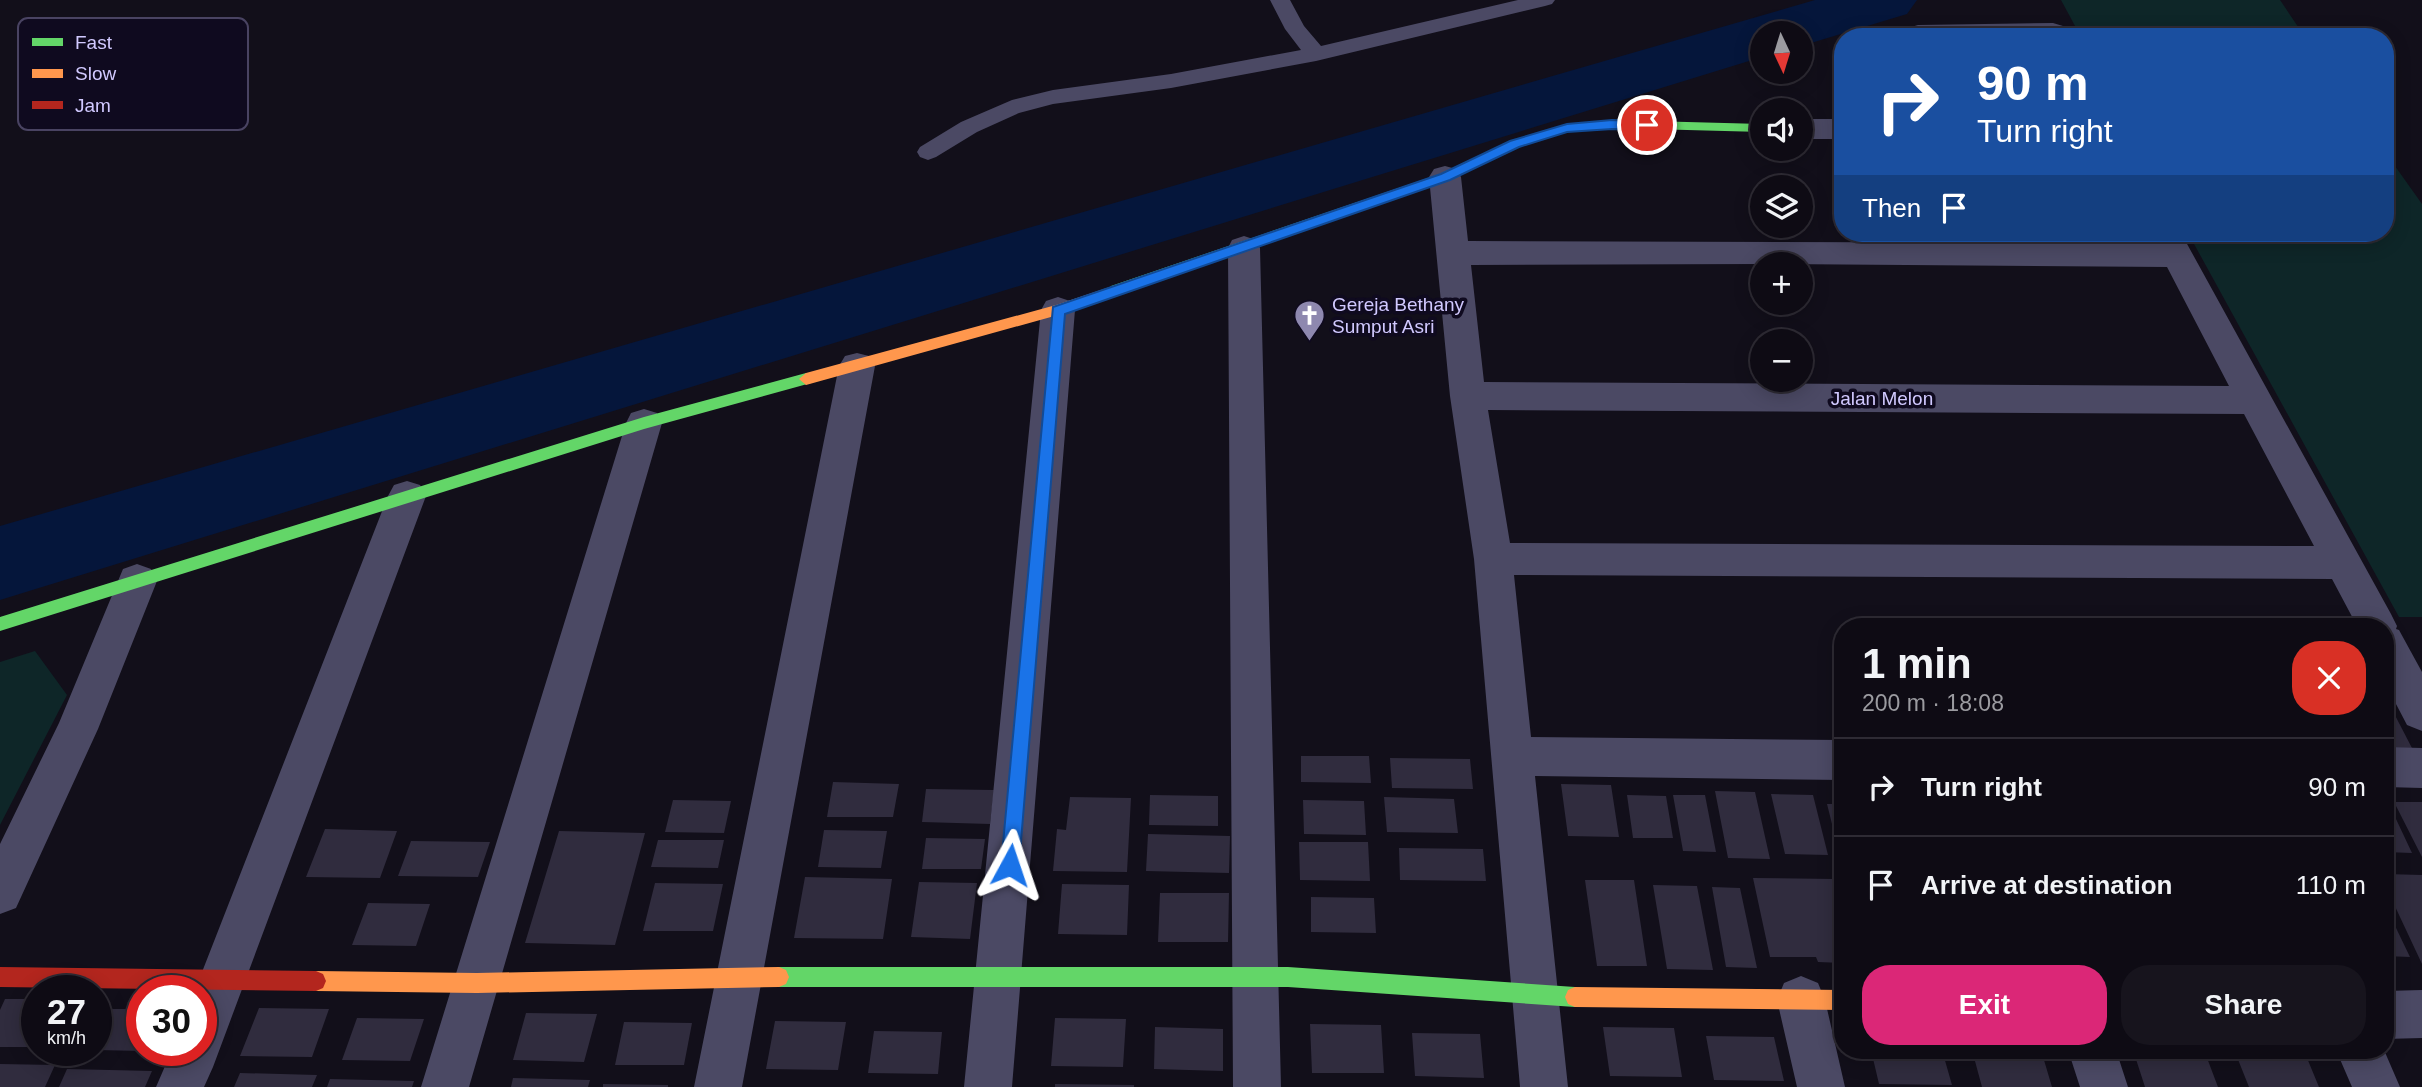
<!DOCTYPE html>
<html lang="en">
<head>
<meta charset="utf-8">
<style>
	:root { --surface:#0e0b14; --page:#17141d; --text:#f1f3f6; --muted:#9b9ba0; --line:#2e2b34; --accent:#db2777 }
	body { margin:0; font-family:Helvetica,sans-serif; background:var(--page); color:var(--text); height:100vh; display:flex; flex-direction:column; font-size:26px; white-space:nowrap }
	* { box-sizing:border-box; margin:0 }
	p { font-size:23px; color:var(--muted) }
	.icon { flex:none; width:38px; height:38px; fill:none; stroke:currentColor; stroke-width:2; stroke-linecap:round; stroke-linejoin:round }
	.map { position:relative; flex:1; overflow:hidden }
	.drawer { position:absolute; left:1834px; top:618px; width:560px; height:441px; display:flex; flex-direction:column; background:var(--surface); border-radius:28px; box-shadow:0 4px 18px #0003,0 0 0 2px var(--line) }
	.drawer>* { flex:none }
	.hud { position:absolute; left:1834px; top:28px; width:560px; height:214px; border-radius:28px; box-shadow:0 4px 18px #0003,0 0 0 2px var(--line); background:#1a4fa0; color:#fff; overflow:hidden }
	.needle { width:46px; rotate:176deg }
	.tools { position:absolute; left:1750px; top:21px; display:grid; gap:14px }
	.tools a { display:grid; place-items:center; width:63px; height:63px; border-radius:50%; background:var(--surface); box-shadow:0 4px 18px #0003,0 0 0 2px var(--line); font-size:35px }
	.speed { position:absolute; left:21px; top:975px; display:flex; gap:14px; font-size:35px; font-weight:700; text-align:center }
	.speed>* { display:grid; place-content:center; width:91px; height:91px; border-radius:50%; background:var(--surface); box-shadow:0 4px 18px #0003,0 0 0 2px var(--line); line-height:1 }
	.speed small { font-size:18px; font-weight:400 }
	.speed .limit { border:10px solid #d22; background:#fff; color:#111 }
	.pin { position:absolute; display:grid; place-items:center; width:60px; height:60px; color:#fff; margin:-30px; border:4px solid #fff; border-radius:50%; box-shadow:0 2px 7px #0007 }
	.me { position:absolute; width:77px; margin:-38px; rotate:5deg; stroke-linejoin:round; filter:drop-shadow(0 0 5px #0008) }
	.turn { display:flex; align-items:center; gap:24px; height:147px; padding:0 28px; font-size:32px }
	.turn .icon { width:91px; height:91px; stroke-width:2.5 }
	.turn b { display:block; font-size:49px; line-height:60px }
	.then { display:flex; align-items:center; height:66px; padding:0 28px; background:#0003; gap:14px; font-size:26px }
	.round { display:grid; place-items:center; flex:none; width:74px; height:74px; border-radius:28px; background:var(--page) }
	.headline { display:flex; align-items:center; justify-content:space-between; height:119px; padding:0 28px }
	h1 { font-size:42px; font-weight:700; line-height:52px }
	.action { display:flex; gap:14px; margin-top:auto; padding:14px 28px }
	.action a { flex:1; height:80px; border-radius:28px; background:var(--accent); color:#fff; font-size:28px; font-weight:700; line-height:80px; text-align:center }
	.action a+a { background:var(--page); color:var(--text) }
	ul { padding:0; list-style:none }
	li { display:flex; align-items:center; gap:21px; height:98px; padding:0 28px; border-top:2px solid var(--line) }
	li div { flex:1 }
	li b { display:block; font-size:26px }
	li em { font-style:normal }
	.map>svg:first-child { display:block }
	.green { fill:#0e2628 }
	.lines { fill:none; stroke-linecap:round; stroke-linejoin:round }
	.river { fill:#05163b; fill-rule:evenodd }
	.building { fill:#302c3e }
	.lane { fill:#4b4964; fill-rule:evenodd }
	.street { fill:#4b4964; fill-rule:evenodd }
	.fast { fill:#63d668; fill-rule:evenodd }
	.slow { fill:#ff974d; fill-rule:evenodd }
	.jam { fill:#b3261e; fill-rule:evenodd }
	.route { fill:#1a73e8; stroke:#114b97; stroke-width:2 }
	.labels { text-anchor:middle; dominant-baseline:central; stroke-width:7; stroke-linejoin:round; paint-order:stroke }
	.poi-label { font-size:19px; fill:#d1c9ff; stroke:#0f0a1f; text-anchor:start }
	.street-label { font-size:19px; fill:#d1c9ff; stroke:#0f0a1f }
	.key { fill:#0f0a1f; stroke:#494362; stroke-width:2 }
	.key-label { font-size:19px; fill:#d1c9ff }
</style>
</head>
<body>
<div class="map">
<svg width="2422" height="1087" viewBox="0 0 2422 1087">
	<rect width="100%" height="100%" fill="#120f1a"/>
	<path class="green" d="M2061,0H2280L2305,37H2081Z
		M2385,152L2422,204V617H2399L2188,233H2385Z
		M35,651L67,695L0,825V662Z"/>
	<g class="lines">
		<path class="river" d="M1815,0H1917L1907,14L1801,46V33H1762V57L0,600V526Z"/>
	</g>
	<path class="building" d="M2385,696L2413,750H2385Z
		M1301,756H1369L1371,783L1301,782Z
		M1390,758L1470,759L1473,789L1392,788Z
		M833,782L899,784L893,817H827Z
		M1561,784L1611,785L1619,837L1568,836Z
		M926,789L994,790L990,824L922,822Z
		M1715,791L1755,792L1770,859L1728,858Z
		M1771,794L1813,795L1828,855L1785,854Z
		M1150,795L1218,796V826L1149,825Z
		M1627,795L1666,796L1673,838H1633Z
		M1673,795H1705L1716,852L1683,851Z
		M1070,797L1131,798L1127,872L1053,871L1057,829L1066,830Z
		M1384,797L1454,799L1458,833L1387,832Z
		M673,800L731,801L724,833L665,832Z
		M1303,800L1364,801L1366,835L1304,834Z
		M2385,802H2388L2412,853L2385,852Z
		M2394,802H2422V857Z
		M1827,804H1843V856H1840Z
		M325,829L397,831L380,878L306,877Z
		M824,830L887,831L881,868L818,867Z
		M559,831L645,833L615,945L525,943Z
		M1148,834L1230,836L1229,873L1146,871Z
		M926,838L985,839L981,869H922Z
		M658,840H724L718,868L651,867Z
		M411,841L490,842L478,877L398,876Z
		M1299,842H1368L1370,881L1300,880Z
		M1399,848L1483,849L1486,881L1400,880Z
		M2385,874L2422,875V964L2385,885Z
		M805,877L892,879L883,939L794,938Z
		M1753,878L1834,879L1843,916V963L1818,962L1816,957H1770Z
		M1585,880H1634L1647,966H1597Z
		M919,882L977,883L970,939L911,937Z
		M655,883L723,884L713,931H643Z
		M1062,884L1129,885L1127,935L1058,934Z
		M1653,885L1697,886L1713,970L1667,969Z
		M1712,887L1740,888L1757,968L1726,967Z
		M1160,893H1229L1228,942H1158Z
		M1311,897L1374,898L1376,933L1311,932Z
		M368,903L430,904L416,946L352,945Z
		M2385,905L2410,957L2385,956Z
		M5,999H37V1047H0V1010Z
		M259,1008L329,1009L312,1057L240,1056Z
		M101,1009H142V1051L96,1050V1019Z
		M526,1013L597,1014L584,1062L513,1060Z
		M357,1018L424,1019L410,1061L342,1060Z
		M1055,1018L1126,1019L1123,1067L1051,1066Z
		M775,1021L846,1022L838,1070L766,1069Z
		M624,1022L692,1023L684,1065H615Z
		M1310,1024L1381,1025L1384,1073H1312Z
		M1155,1027L1223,1029V1071L1154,1069Z
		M1603,1027L1674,1028L1682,1077L1610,1076Z
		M874,1031L942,1032L938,1074L868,1073Z
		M1412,1033L1480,1034L1484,1078L1415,1076Z
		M1706,1036L1774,1037L1784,1081L1714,1080Z
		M1871,1050H1942L1952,1085L1879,1084Z
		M1972,1050H2041L2052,1087H1982Z
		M2133,1050H2204L2218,1087H2145Z
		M2237,1057L2307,1058L2319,1087H2249Z
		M0,1064L55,1065L45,1087H0Z
		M67,1069L152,1071L145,1087H59Z
		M240,1073L317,1075L312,1087H234Z
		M513,1078L590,1080L588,1087H511Z
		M330,1079L414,1081L412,1087H327Z
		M603,1084L668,1085V1087H603Z
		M1055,1084L1134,1085V1087H1055Z"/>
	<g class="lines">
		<path class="lane" d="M1270,0H1290L1304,26L1321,46L1518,0H1555L1552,4L1545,6L1316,61L1171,88L1053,104L1019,113L977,132L936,157L928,160L920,157L917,152L920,147L961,122L1012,100L1053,90L1171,74L1301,50L1285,29Z"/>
		<path class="street" d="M2053,23L2063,26L2067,32L2064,37H1905L1904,34L1908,28L1918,25Z
			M1801,119H1843V139H1801Z
			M1445,166L1456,169L1461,177L1468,241L2154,243L2149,233H2181L2391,614L2397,626L2396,629L2399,630L2422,672V731L2407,725L2385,683V626H2357L2332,579L1514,575L1531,737L1843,740V780L1535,776L1568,1087H1520L1474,559L1450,396L1429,177L1434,169ZM1762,264L2167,267L2229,386L1484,382L1471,265ZM1488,410L2244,414L2314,546L1510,543Z
			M1244,236L1256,240L1260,248L1281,1087H1233L1228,248L1232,240Z
			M1058,297L1070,301L1075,310L1012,1087H964L1041,310L1046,301Z
			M857,353L869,356L875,366L742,1087H694L839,366L845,356Z
			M644,409L657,413L662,423L469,1087H421L626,423L631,413Z
			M407,481L420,485L426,496L213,1067L204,1087H156L172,1050H201V990H195L388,496L394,485Z
			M137,564L151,569L157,581L98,729L16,908L0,914V844L59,723L123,569Z
			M2385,747L2422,748V788L2385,787Z
			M1801,976L1818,983L1825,1000L1845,1087H1797L1777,1000L1784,983Z
			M2422,990V1038L2385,1039V991Z
			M2068,1050H2116L2128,1087H2080Z
			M2336,1050H2384L2400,1087H2352Z"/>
		<path class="fast" d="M1612,120L1762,124V132L1612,128L1568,132L1518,147L1450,180L1121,294L1116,295L1109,290L1111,286L1440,174L1510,141L1567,124Z
			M806,373L811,375L813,379L811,383L644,429L0,631V617L644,417Z
			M779,967H1288L1575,987L1582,990L1585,997L1582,1004L1575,1007L1288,987H779L772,984L769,977L772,970Z"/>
		<path class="slow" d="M1116,285L1123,290L1121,294L1058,315L806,385L799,379L806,373L1056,305Z
			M779,967L786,970L789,977L786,984L779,987L477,993L316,991L309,988L306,981L309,974L316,971L477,973Z
			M1575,987L1843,990V1010L1575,1007L1568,1004L1565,997L1568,990Z"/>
		<path class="jam" d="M0,967L316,971L323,974L326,981L323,988L316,991L0,987Z"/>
	</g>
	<path class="route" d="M1612,120L1647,121L1653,125L1647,130L1612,129L1567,132L1519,147L1450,180L1065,314L1019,865L1017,871L1010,874L1004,871L1001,865L1053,307L1441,174L1510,141L1567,124Z"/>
	<defs>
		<symbol id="church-pin" viewBox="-11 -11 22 30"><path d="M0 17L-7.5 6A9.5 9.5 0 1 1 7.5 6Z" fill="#8e88af" stroke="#0f0a1f"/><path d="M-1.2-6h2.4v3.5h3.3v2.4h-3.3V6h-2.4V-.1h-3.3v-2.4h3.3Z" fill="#fff"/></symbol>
	</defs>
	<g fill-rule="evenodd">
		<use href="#church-pin" x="1292" y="298" width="35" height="47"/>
	</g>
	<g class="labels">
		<g class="poi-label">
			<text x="1332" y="304">Gereja Bethany<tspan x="1332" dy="22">Sumput Asri</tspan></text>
		</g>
		<g class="street-label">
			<text x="1882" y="398">Jalan Melon</text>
		</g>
	</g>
	<rect x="18" y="18" width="230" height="112" rx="10" class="key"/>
	<rect x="32" y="38" width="31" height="8" fill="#63d668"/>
	<rect x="32" y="69" width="31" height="9" fill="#ff974d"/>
	<rect x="32" y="101" width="31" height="8" fill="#b3261e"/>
	<g class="key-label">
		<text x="75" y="49">Fast</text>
		<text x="75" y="80">Slow</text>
		<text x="75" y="112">Jam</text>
	</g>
</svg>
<div class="tools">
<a><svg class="needle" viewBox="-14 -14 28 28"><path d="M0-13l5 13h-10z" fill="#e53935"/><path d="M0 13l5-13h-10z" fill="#9b9ba0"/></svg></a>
<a><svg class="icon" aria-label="sound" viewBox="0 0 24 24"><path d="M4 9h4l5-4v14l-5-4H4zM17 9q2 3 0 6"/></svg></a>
<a><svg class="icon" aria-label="layers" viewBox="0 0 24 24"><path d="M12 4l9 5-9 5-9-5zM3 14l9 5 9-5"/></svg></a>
<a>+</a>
<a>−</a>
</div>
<div class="speed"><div>27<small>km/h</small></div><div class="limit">30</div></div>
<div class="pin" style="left:1647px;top:125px;background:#d93025"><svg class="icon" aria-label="arrive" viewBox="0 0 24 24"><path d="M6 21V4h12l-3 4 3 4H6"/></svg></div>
<svg class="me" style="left:1010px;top:865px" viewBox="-20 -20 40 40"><path d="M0-17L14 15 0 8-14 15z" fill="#1a73e8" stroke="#fff" stroke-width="4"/></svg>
<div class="hud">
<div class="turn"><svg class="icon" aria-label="right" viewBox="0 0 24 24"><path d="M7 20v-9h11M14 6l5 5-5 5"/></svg><div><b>90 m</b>Turn right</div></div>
<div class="then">Then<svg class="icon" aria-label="arrive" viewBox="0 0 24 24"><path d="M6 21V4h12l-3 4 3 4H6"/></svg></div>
</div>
<section class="drawer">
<div class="headline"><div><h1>1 min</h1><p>200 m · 18:08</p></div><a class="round" style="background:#d93025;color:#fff"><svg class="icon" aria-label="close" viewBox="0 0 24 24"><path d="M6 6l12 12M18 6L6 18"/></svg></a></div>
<ul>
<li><svg class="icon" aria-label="right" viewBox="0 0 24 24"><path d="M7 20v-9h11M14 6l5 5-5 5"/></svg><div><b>Turn right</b></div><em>90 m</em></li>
<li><svg class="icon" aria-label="arrive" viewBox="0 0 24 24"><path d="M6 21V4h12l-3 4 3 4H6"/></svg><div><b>Arrive at destination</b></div><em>110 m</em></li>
</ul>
<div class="action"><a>Exit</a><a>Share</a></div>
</section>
</div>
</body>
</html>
